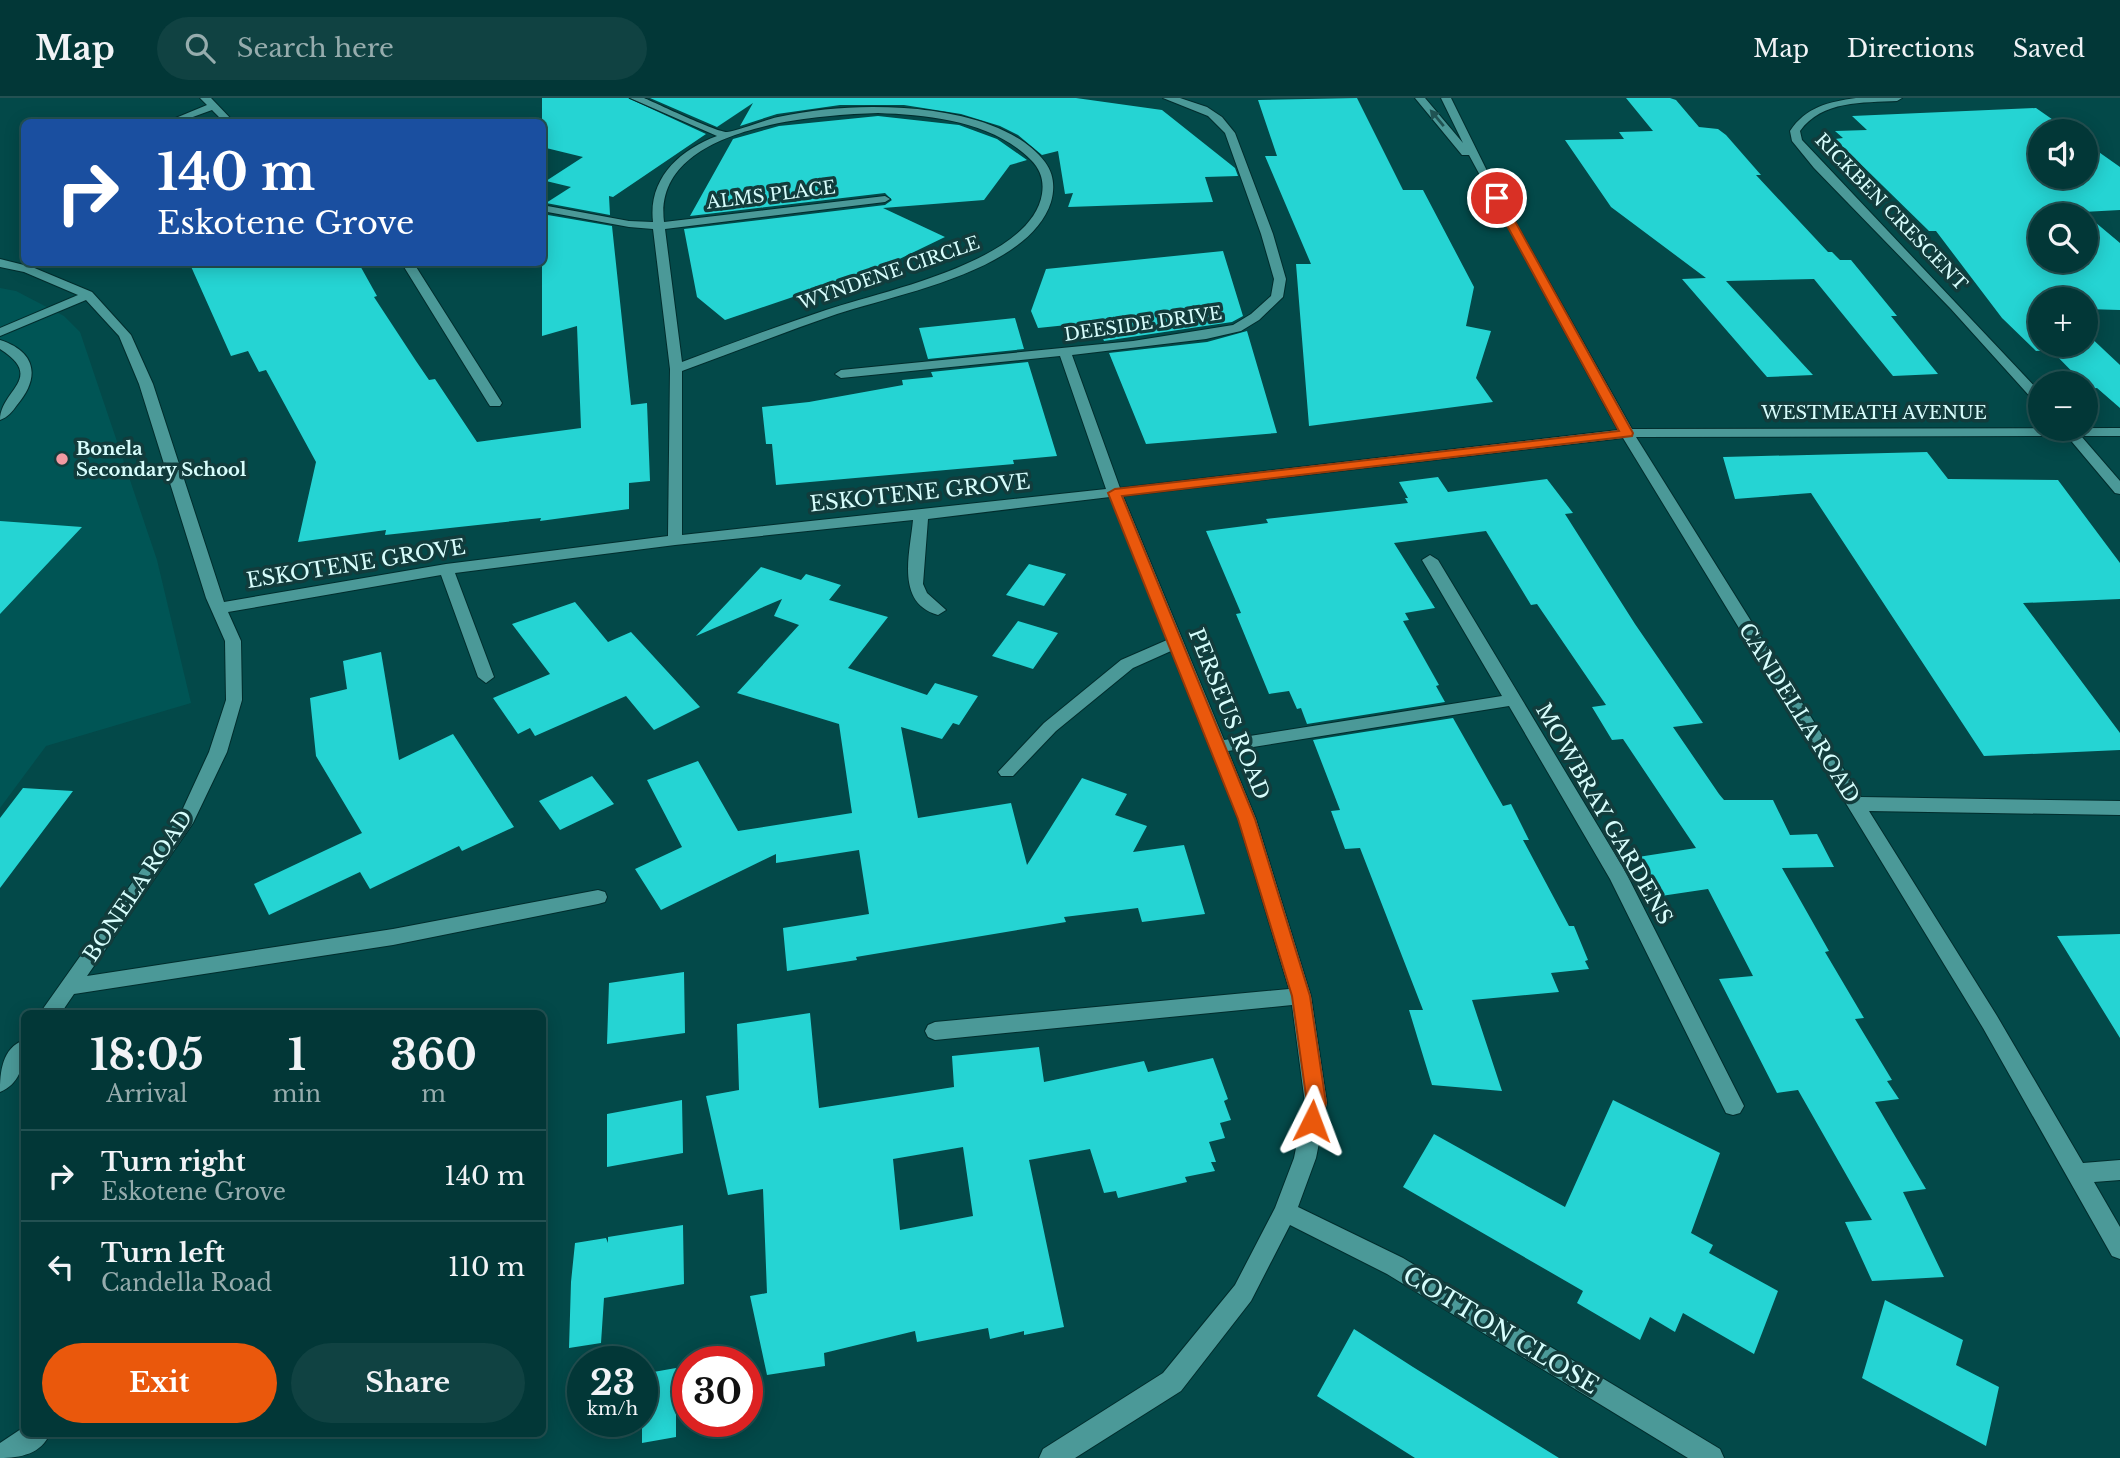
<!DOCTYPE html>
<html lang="en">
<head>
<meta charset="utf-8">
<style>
	:root { --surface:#023737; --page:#104242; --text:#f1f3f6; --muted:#96acad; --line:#235152; --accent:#ea580c }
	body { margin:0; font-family:"Libre Baskerville",serif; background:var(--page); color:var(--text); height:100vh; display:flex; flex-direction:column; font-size:26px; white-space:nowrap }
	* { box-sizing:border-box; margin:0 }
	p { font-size:23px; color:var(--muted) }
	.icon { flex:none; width:38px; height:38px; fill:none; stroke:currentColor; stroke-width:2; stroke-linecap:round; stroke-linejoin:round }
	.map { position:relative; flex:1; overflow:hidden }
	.drawer { position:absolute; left:21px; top:912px; width:525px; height:427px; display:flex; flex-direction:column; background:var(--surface); border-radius:10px; box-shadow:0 4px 18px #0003,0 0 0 2px var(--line) }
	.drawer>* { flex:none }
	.guide { position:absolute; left:21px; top:21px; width:525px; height:147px; border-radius:10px; box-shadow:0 4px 18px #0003,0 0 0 2px var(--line); background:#1a4fa0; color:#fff; overflow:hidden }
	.tools { position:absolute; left:2028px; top:21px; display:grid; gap:14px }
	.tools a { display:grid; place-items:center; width:70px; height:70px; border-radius:50%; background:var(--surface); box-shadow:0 4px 18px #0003,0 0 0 2px var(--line); font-size:35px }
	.speed { position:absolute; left:567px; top:1248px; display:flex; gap:14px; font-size:35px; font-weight:700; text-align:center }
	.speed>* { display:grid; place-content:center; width:91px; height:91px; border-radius:50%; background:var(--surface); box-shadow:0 4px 18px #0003,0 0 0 2px var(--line); line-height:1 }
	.speed small { font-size:18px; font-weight:400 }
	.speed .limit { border:10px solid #d22; background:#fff; color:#111 }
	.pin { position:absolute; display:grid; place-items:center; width:60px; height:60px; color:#fff; margin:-30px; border:4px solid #fff; border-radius:50%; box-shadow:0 2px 7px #0007 }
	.me { position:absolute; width:77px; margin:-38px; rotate:3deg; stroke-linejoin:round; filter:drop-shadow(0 0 5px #0008) }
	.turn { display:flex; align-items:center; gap:24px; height:147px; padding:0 21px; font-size:32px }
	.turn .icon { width:91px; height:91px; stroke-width:2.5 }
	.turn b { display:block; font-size:49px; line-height:60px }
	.eta { display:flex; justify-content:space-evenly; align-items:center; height:119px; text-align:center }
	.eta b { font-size:42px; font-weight:800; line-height:49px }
	.action { display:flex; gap:14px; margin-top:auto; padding:14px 21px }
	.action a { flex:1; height:80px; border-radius:42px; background:var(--accent); color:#fff; font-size:28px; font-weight:800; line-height:80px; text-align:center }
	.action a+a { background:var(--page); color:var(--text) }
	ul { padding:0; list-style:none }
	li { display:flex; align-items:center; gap:21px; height:91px; padding:0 21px; border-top:2px solid var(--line) }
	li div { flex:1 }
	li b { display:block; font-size:26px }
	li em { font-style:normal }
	header { display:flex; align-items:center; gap:42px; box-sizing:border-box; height:98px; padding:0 35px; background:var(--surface); border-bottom:2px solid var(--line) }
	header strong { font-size:33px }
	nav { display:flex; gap:38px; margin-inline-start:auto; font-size:24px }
	.search { width:490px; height:63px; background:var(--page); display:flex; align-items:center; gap:18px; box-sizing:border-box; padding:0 24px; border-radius:38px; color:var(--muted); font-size:26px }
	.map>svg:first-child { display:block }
	.built { fill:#055 }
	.building { fill:#25d4d3; fill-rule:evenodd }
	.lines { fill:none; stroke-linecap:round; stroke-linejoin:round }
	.minor-casing { stroke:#002d2d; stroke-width:2 }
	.minor { fill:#4b9998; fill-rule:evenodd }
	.oneway { fill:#205353 }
	.route { fill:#ea580c; stroke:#983908; stroke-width:2 }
	.poi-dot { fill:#f49aa2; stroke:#123c3c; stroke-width:2.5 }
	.labels { text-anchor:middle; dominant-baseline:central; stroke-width:7; stroke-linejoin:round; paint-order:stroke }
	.far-street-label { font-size:18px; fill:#d7fdfc; stroke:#123c3c }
	.far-poi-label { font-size:18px; font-weight:bold; fill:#d7fdfc; stroke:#123c3c; text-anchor:start }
	.street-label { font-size:21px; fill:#d7fdfc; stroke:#123c3c }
	.near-street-label { font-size:24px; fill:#d7fdfc; stroke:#123c3c }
</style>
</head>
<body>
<header>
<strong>Map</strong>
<div class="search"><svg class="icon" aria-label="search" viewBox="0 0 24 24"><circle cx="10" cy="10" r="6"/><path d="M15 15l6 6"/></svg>Search here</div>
<nav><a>Map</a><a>Directions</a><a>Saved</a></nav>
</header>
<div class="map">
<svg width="2120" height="1360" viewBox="0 0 2120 1360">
	<rect width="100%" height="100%" fill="#034949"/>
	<path class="built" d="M0,190L16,193L64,218L80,234L157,462L191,605L46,648L0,710Z"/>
	<path class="building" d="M542,0H628L706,36L613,99L609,98L610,117L546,105L571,89L546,83L583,59L542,49Z
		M650,0H1076L1162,12L1235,70L1238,78L1205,79L1213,104L1068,109L1073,95L1065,96L1058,53L1042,57L1018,37L1000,28L961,16L904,7H840L777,16L740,28L753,5L717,29Z
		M1357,0L1403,92H1423L1474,189L1466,228L1491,233L1476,280L1493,304L1309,328L1296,166H1311L1265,58H1277L1258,2Z
		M1626,0H1670L1676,2L1699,29L1718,31L1726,37L1761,77H1756L1828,154H1832L1840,162H1851L1897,218H1891L1938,276L1893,278L1814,181L1726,183L1813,277L1767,279L1682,181L1706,180L1611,109L1565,42L1624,41L1619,34L1653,33Z
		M2036,10L2069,33H2040V79H2086V45L2120,69V112L2083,114L2120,145V212L2086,211V201H2040V247H2086V235L2120,267V310L2097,290L2089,291L2051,252L2036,253L2002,220L1936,133H1929L1835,41L1843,40L1835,33L1867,32L1852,18ZM2040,117H2086V163H2040Z
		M878,18L959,27L997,41L1027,62L1010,67L984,102L883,110L945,139L887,167L725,222L697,199L684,131L885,107L892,102L885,95L690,118L733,41L779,28Z
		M542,116L612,128L631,307L647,305L650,383L629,385V411L540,423L541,420L385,437L386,432L298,444L316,364L266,272L259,274L248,253L231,258L189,164H358L377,198L374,199L416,263L429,282L435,281L477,344L581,330L577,228L542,238Z
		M1223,153L1243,218L1232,224L1104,243L1096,224L1038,230L1031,213L1046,171Z
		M1015,220L1024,251L928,261L919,230Z
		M1247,233L1277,335L1146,346L1109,255L1207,244Z
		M1028,264L1057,358L1013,362L1014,366L776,387L772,346H766L762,309L809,304L903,287L902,282L933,279L931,274Z
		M1927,354L1948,381L2058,382L2120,465V501L2023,505L2120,635V652L1984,658L1811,395L1735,401L1723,359Z
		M1438,379L1448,394L1547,381L1573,415L1565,416L1635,526L1703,625L1673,629L1719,696L1724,702H1773L1790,737L1817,736L1834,769L1782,770L1829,853L1825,854L1864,920L1855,921L1892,982L1887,983L1899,1001L1875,1004L1926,1091L1903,1094L1944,1179L1872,1183L1845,1124L1872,1122L1798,992L1777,995L1719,881L1753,878L1708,791L1661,798L1638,759L1696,750L1623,641L1612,642L1592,609L1606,607L1537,506L1531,507L1486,433L1394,445L1435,510L1405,515L1409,522L1403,523L1439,587L1436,588L1445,604L1307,626L1301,610L1297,611L1289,593L1269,596L1236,516L1241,515L1206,433L1268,425L1266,421L1408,405L1405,400H1408L1399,384Z
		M0,423L82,429L0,516Z
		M1029,466L1066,476L1044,508L1006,497Z
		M761,469L801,482L806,476L841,487L829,502L888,519L848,570L927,597L935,585L978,598L959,627L953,625L942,641L901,629L918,720L1011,705L1027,767L1082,680L1127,696L1115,717L1147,728L1133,754L1184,747L1205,816L1142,824L1138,810L1064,819L1066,824L856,859L857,862L787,873L783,830L869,816L859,752L776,765V756L661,812L635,771L682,749L647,682L698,663L738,733L852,715L839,626L737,595L799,527L774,518L782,501L696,538Z
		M575,504L608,544L631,534L700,609L654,632L626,598L535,638L530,630L518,636L493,600L550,576L512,526Z
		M1018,523L1058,535L1033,571L992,558Z
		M381,554L399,662L453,636L514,729L462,753L459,748L370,791L360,774L269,817L254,786L362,735L316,658L310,600L347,591L343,563Z
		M1453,620L1503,708L1511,706L1529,742H1523L1569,828H1574L1588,862L1585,863L1589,871L1551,875L1559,894L1472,902L1502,993L1432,987L1409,912H1423L1360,750L1345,751L1331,713L1340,712L1313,642Z
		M592,678L614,706L560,732L539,703Z
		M23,690L73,693L0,790V720Z
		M2120,836V940L2057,838Z
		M684,874L685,935L607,946L609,885Z
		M810,915L819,1010L954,989L952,958L1039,949L1044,984L1144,963L1148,974L1213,960L1228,1001L1224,1003L1231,1022L1220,1025L1225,1040L1209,1044L1216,1064H1211L1215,1073L1185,1079L1187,1084L1118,1100L1116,1093L1104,1095L1090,1051L1029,1062L1064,1229L1024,1237V1233L990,1241L988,1230L917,1244L915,1233L824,1255L825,1268L767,1277L750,1198L767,1195L763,1091L728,1097L706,998L739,992L737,926ZM963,1049L973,1118L900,1132L893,1061Z
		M682,1002L683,1055L607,1069V1016Z
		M1613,1002L1720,1055L1691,1135L1713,1147L1709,1155L1778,1193L1754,1256L1683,1215L1675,1234L1650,1219L1640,1242L1577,1205L1583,1193L1403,1089L1434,1036L1565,1109Z
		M683,1127L684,1186L604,1200L601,1245L569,1250L571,1184L575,1145L606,1140L608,1145V1139Z
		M1885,1202L1963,1242L1956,1267L1999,1289L1986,1348L1862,1280Z
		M1354,1231L1413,1269L1559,1360H1415L1317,1298Z
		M676,1270V1339L642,1345V1276Z"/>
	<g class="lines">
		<defs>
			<path id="minor" d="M200,0H211L234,24H224L212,12L179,24H166L207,7Z
				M630,0H644C658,6 716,34 727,34C738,33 764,22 778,19C819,10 862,7 904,10C950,13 1015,25 1045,64C1054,76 1055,90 1051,104C1029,173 897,196 837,216C785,234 734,254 682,273V437L1106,391L1060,258L841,280L835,276L841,272L1133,243L1233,227L1251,216L1271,198L1274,181L1261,136L1225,35L1208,18L1163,0H1180L1207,9L1222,19L1235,35L1273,136L1286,181L1283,199L1259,222L1241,233L1206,241L1072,257L1120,390L1618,332L1469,57H1462L1415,0H1425L1463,45L1441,0H1451L1489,77L1632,331L2120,330V338H2081L2120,383V396L2115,395L2067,338L1636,339L1861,699L2120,703V717L1869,713L1997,918L2083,1065L2120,1062V1082L2094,1084L2120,1129V1161L2112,1158L1983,930L1623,340L1123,398L1224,642L1502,598L1422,462L1430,457L1438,462L1625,773L1744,1008L1740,1015L1733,1017L1726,1015L1610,781L1509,608L1228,653L1256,721L1311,898L1327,1005L1316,1060L1298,1109L1403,1160L1720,1351L1724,1360H1688L1387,1176L1290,1127L1251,1203L1181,1293L1075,1360H1039L1043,1351L1163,1275L1235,1187L1275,1110L1294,1060L1305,1005L1292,907L935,942L928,939L925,933L928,927L935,924L1289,891L1238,721L1171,553L1133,570L1056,633L1013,678H1001L998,674L1044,625L1121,562L1167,542L1110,399L928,421L923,486L927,495L946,512L938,517C895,505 910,455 913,422L675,447L455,475L494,579L486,585L478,579L441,477L228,514L241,543L242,602L227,654L193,725L87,878L393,831L598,792L605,794L607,799L605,804L598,806L393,847L74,896L61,915H40L180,717L209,654L226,602L225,543L206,500L139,286L119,238L86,202L0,238V230L78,197L24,174L0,169V161L32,169L92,194L131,237L153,286L224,504L446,466L668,438L670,271L653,131L629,129L542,113V107L629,123L653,124C648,81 679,52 717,38ZM878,15C930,17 992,23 1031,62C1041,72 1044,83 1042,96C1031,164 882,193 826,212C778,228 730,246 682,264L665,131L885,104L890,101L885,98L664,124C652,29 812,17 878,15Z
				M1856,0H1902L1897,3C1863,5 1822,2 1800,33L1802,42L2040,294V305L2035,304L1951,211L1814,70L1792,43L1790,33C1806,9 1828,4 1856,0Z
				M401,164H413L502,305L500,308H490L488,305Z
				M0,242C37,254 40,280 17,307C12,314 8,319 0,322C0,292 46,280 0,251Z
				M24,942C26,962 21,986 0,994C0,974 2,950 24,942Z
				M24,1329V1335H50C42,1356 20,1360 0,1360V1345Z"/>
		</defs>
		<use href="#minor" class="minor-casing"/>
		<use href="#minor" class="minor"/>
	</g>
	<defs><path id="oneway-solid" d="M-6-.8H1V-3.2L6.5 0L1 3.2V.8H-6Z" transform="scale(1.75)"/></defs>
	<use class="oneway" href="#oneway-solid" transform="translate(1437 20) rotate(-130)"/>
	<path class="route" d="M1497,97L1502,100L1633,335L1632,338L1122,398L1255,721L1310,898L1326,1005L1319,1030L1312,1032L1306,1030L1303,1023L1307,1005L1292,898L1238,721L1108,395L1115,391L1619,333L1492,100Z"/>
	<circle class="poi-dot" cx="62" cy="361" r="7"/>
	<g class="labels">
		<g class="far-street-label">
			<text transform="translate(771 97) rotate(-7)">ALMS PLACE</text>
			<text transform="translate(1891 114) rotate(46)">RICKBEN CRESCENT</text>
			<text transform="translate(889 175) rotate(-19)">WYNDENE CIRCLE</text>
			<text transform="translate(1143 226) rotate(-8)">DEESIDE DRIVE</text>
			<text x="1874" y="315">WESTMEATH AVENUE</text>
		</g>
		<g class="far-poi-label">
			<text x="76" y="351">Bonela<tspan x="76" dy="21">Secondary School</tspan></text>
		</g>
		<g class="street-label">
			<text transform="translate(920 395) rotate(-6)">ESKOTENE GROVE</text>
			<text transform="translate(356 466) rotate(-9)">ESKOTENE GROVE</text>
			<text transform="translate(1799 615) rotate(58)">CANDELLA ROAD</text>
			<text transform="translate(1229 616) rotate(68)">PERSEUS ROAD</text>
			<text transform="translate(1604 716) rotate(60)">MOWBRAY GARDENS</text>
			<text transform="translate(138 788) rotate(-56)">BONELA ROAD</text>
		</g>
		<g class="near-street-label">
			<text transform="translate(1501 1232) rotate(31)">COTTON CLOSE</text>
		</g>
	</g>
</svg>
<div class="tools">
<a><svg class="icon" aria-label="sound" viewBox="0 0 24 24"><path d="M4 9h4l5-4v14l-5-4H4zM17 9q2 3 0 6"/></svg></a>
<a><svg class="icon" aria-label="search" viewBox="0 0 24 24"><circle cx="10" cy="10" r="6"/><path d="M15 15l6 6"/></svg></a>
<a>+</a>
<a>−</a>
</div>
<div class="speed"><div>23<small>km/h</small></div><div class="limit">30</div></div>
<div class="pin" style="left:1497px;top:100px;background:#d93025"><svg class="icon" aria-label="arrive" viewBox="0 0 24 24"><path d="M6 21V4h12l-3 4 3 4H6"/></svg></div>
<svg class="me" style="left:1312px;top:1023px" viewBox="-20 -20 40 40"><path d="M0-17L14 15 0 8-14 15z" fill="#ea580c" stroke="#fff" stroke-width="4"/></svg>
<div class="guide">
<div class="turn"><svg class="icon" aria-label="right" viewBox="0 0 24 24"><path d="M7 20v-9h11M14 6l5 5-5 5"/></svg><div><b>140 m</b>Eskotene Grove</div></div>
</div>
<section class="drawer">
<div class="eta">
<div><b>18:05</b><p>Arrival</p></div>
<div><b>1</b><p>min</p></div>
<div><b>360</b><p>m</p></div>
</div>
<ul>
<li><svg class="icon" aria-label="right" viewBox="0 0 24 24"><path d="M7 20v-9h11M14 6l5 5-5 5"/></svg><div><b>Turn right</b><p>Eskotene Grove</p></div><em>140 m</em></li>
<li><svg class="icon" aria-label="left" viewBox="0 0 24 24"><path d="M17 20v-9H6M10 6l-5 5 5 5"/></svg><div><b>Turn left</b><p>Candella Road</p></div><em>110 m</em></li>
</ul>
<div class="action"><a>Exit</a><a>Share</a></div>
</section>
</div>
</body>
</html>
